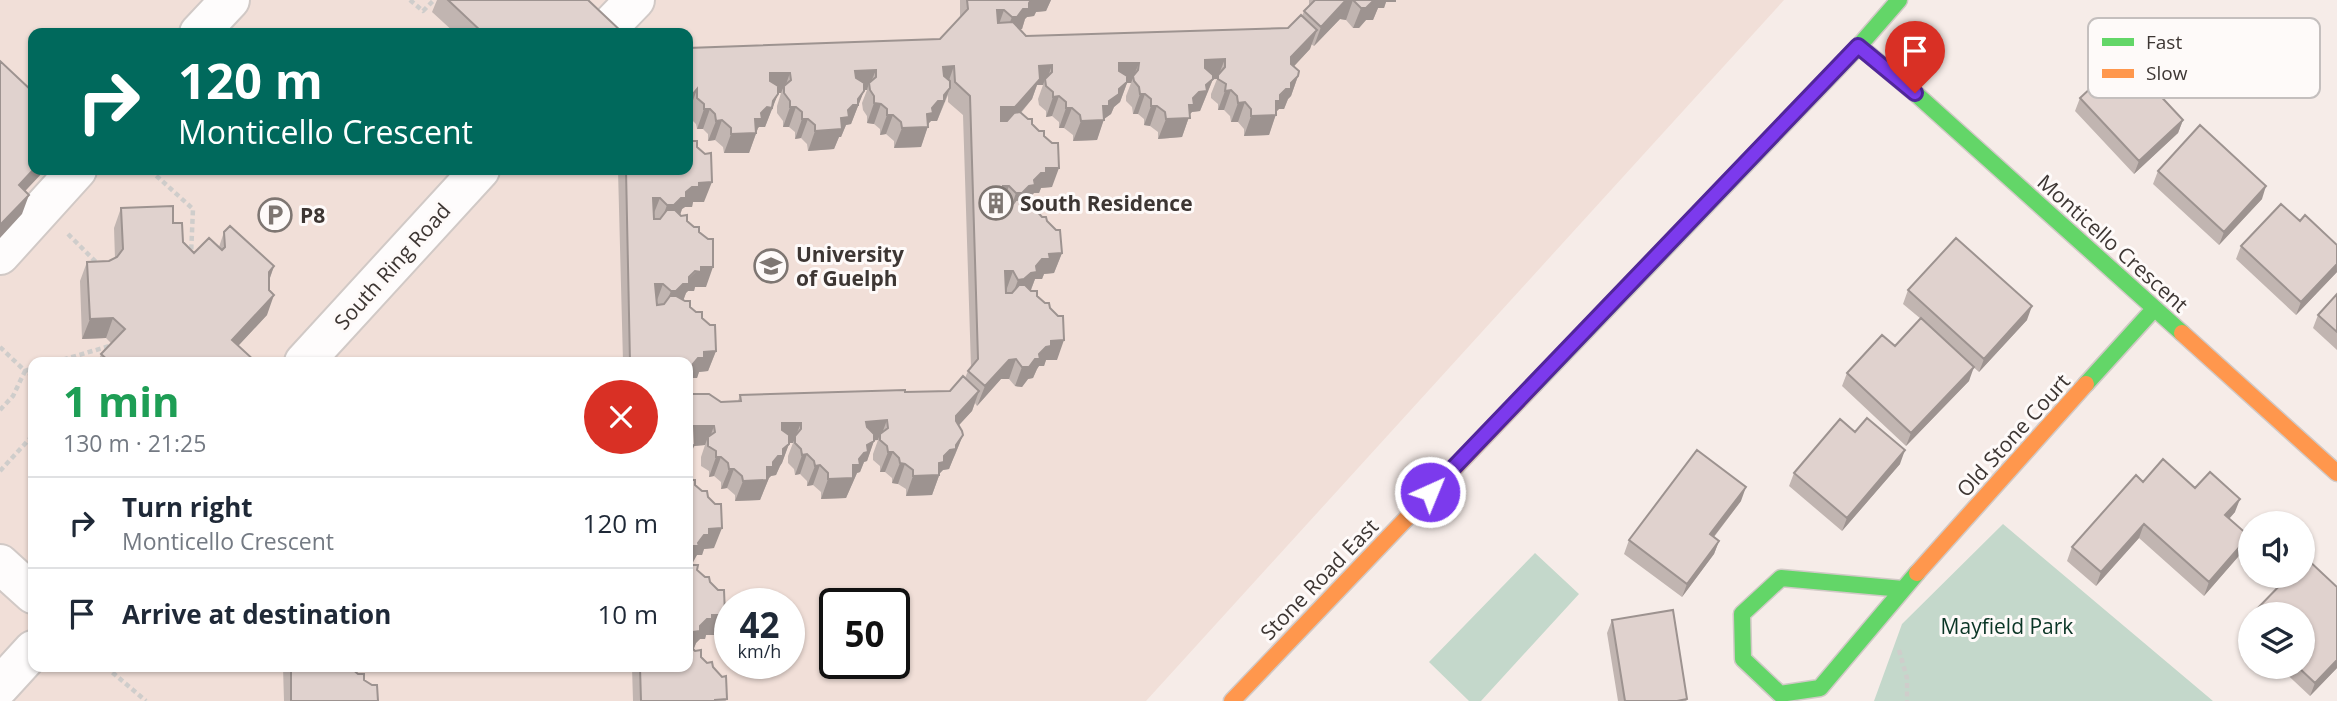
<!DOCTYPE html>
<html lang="en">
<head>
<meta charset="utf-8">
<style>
	:root { --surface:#fff; --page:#f6f6f7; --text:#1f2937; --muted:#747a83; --line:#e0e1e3 }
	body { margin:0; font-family:"Open Sans",sans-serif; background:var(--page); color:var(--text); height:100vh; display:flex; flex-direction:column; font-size:26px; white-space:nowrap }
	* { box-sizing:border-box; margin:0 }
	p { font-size:23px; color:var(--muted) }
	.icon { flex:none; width:38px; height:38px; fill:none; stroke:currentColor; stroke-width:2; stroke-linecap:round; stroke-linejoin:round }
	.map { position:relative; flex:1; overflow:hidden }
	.panel { position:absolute; left:28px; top:357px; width:665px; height:315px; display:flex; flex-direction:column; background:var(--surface); border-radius:14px; box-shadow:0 2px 5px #0004 }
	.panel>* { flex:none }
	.hud { position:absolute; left:28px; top:28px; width:665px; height:147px; border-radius:14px; box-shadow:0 2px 5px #0004; background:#00695c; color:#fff; overflow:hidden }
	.controls { position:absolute; left:2238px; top:511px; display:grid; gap:14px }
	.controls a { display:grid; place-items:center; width:77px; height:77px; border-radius:50%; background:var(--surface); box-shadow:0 2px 5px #0004; font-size:35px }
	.speed { position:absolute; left:714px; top:588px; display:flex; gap:14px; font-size:35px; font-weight:700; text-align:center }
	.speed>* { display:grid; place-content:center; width:91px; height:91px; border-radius:50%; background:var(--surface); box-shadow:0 2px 5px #0004; line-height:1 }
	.speed small { font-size:18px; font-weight:400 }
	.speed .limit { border:4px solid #111; border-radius:10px; background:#fff; color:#111 }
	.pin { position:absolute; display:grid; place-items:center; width:60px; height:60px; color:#fff; margin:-72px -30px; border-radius:50% 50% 50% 0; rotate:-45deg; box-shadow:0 0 7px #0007 }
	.pin .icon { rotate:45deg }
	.me { position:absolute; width:77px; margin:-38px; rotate:44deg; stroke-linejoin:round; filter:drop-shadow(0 0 5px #0008) }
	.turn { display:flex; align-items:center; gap:24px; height:147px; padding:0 35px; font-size:32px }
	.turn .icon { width:91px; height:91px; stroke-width:2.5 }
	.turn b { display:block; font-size:49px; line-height:60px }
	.round { display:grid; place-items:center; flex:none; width:74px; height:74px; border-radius:37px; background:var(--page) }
	.head { display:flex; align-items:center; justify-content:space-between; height:119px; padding:0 35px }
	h1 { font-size:42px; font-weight:700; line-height:52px; color:#1e9e55 }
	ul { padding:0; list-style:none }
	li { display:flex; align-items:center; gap:21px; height:91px; padding:0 35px; border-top:2px solid var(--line) }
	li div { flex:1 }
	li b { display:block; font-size:26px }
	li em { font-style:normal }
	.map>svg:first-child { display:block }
	.built { fill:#f1dfd8; fill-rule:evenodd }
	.green { fill:#c4d8cb }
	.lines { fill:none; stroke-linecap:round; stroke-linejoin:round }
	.street-casing { stroke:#d1c9c6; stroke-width:42 }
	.fast-casing { stroke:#d1c9c6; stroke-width:19 }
	.slow-casing { stroke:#d1c9c6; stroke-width:19 }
	.path { stroke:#cfcdcb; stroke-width:4.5; stroke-dasharray:5 3.5; stroke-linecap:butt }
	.street { stroke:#fefcfc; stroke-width:38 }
	.fast { stroke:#63d668; stroke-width:16 }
	.slow { stroke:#ff974d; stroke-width:16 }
	.wall { fill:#c1b5b1 }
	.shaded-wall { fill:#9d9390 }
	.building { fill:#e0d2ce; stroke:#9d9390; stroke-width:2 }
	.route-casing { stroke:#51269a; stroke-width:18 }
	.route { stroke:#7c3aed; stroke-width:12 }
	.labels { text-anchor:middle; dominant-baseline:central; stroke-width:6; stroke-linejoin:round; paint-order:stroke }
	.poi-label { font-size:21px; font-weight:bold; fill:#3d3633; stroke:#fefaf9; text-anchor:start }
	.street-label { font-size:21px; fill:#3d3633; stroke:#fefaf9 }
	.park-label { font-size:21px; fill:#0a3525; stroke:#fefaf9 }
	.key { fill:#fefaf9; stroke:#c4bfbe; stroke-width:2 }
	.key-label { font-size:19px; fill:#3d3633 }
</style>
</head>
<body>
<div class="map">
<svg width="2337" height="701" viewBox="0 0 2337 701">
	<rect width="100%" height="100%" fill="#f6ece8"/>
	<path class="built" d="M0,0H1784L1146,701H0ZM33,33H688V170H33ZM33,362H688V667H33ZM730,604H789V663H730ZM835,604H894V663H835Z"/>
	<path class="green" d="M2003,524L2213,701H1874L1902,624Z
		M1535,553L1579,594L1481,701H1469L1429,662Z"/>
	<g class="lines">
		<defs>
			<path id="street" d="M606,30L635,0
				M199,33L230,0
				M0,255L77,170
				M304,362L480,170
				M0,564L33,594
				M0,686L33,650"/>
			<path id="fast" d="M1859,46L1915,93L2182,333
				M2086,384L2154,309
				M1534,385L1859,46L1899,0
				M1903,589L1781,578L1742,614L1743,659L1780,694L1820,688L1917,573"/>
			<path id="slow" d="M2182,333L2337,473
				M1917,573L2086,384
				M1232,701L1534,385"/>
		</defs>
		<use href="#street" class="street-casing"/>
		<use href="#fast" class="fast-casing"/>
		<use href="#slow" class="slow-casing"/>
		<path class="path" d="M410,0L423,11L434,0
			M150,170L193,209L191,255
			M68,234L99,265
			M0,347L25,371L33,368
			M55,362L113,345
			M0,410L13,396L25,371L33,376
			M0,471L33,435
			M1899,650L1907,678V701
			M106,667L146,701"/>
		<use href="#street" class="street"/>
		<use href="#fast" class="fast"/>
		<use href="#slow" class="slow"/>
	</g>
	<path class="wall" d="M437,0H588L623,33H455L432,12Z
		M960,0H1051L1046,11L1036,12L1034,16L1027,17L1025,19L1022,29H1019L1026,36L1288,28L1302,16L1304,11L1309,6V0H1396V2H1386L1384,8H1378L1373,20H1366L1359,28H1353L1346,20L1340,19L1314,46L1311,44L1310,49L1294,66L1298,76L1291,96L1288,99L1284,109H1279L1277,111L1269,135L1244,136V129L1238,122H1231L1230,116L1224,110H1218V104L1211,98V94L1217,79H1213L1200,111L1192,112L1190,114L1182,137L1158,139V132L1150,126L1144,125V119L1138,114H1133L1132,107L1126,101V96L1131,83H1127L1120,102L1114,107L1111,114L1104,119L1097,140L1073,141V135L1064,128H1059V122L1052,116L1046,117V111L1039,105L1038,99L1043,85H1037L1032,99L1021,113L1032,124L1052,187L1041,188L1039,193H1034L1031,196L1028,203L1047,221L1062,253L1054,273L1044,274L1042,279H1035L1031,290L1037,296L1057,360H1046L1044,366H1039L1037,369L1033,378L1028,379L1022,387L1015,386L1009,379H1001L977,406L975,403L972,411L959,425L963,435L955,455L953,459L949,469L943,470L940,473L932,495L906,496V489L898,484L892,483V478L885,472H880V466L873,460V454L878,440H874L867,461L864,462L860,472L857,473L846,498L821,499V492L813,485L807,486V481L800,474L795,475L794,469L788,463V456L793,443H789L782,463L780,466L776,475L771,476L769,478L760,500L735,501V495L727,488L721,489V482L714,476L709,477V471L701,466V457L705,445L694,446L690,394L721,402L738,401L740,395L950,391L965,378L968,371L971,367L963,115L948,102V95L937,121H931L929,123L921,147L894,148V141L886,134L880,135V129L874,124L867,123V116L863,110L862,103L867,90H864L851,124L846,125L841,137H839L834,149L808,151L807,144L801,138L795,139V132L789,127H783V121L777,113V106L781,93H778L765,127H759L758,128L749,153H724L723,147L715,140L708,141V134L703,129H697L696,124L690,118V109L688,111V48L940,39L960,17Z
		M2080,98L2183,120L2178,133L2134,174L2075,111Z
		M618,170H688L704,202H693L692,207H685L682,209L680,215L687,221L706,287H695L694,291H688L686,293L683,300L702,318L716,351L708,371L699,372L697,378H691L688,384V362H623Z
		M2158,171L2262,199L2219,245L2153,184Z
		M121,208L173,223L183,242L194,253L219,247L224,232L274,266L269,281L267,315L238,346L256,362H98L101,354L111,343L106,338L82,339L80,281L87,262L109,261L115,258L114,228Z
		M2300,221L2337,245V272L2296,315L2236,259L2241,246Z
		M1908,290L2027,320L1979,372L1971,365L1969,381L1906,446L1842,386L1847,373L1895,346L1921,319L1903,304Z
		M2337,294V350L2313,328L2318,315Z
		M1855,432L1900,464L1842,531L1789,486L1794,473Z
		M695,485L714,548L704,549L702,555H697L694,558L692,565L710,582L725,615L718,635H706L705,639H700L696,643L693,650L713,667L726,701H633L632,667H688Z
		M2195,488L2235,512L2229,519L2244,550L2204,596L2139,538L2096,586L2067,561L2072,547Z
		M1741,501L1714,537L1719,541L1714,554L1682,597L1624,554L1629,540Z
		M2337,587V668L2310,696L2279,667H2303Z
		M2250,616V639L2243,632L2248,618Z
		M1612,620L1687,701H1618L1607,633Z
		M283,667H350L364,680L378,701H284Z"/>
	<path class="shaded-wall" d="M1031,0H1051L1046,11L1036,12L1034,16L1027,17L1025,19L1022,29H1016L1004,37L1012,17Z
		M1346,0H1353L1346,20L1340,19L1314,46L1321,27Z
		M1374,0H1396V2H1386L1384,8H1378L1373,20H1366L1359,28H1353L1361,8Z
		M997,10H1004L997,30Z
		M1317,30L1310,49L1284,77L1291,57Z
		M1225,59L1217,79L1198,80L1205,60Z
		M1119,63H1139L1131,83H1127L1120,102L1114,107L1111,114L1104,119L1097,140L1073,141L1081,121L1112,83Z
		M1052,65L1046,83L1045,79L1043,85H1037L1032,99L1008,127H994L1001,107L1039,66Z
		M954,66L947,86L936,87L943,67Z
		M876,70L869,87V83L867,90L848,91L855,71Z
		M770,73H790L784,90V86L781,93H763Z
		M1298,76L1291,96L1288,99L1284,109H1279L1277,111L1269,135L1244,136L1251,116L1276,101Z
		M1213,79L1200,111L1192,112L1190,114L1182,137L1158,139L1166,119L1189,105L1193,98Z
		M950,88L937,121H931L929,123L921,147L894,148L902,128L927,114Z
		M697,89L690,109L688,111V100Z
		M1231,90L1224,110H1218L1225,91Z
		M864,91L851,124L846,125L841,137H839L834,149L808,151L815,131L841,118Z
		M778,94L765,127H759L758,128L749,153H724L731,134L755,119Z
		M1140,94H1145L1138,114H1133Z
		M1059,96L1052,116L1046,117L1053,97Z
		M1245,102L1238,122H1231L1238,103Z
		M874,103L881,104L874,124L867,123Z
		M1151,106H1157L1150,126L1144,125Z
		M790,107H796L789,127H783Z
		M1066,108H1072L1064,128H1059Z
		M704,109H710L703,129H697Z
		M887,115H893L886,134L880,135Z
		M802,119H808L801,138L795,139Z
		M722,120L715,140L708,141L716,121Z
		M2183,120L2178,133L2134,174L2139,161Z
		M1046,168H1059L1052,187L1041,188L1039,193H1034L1031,196L1028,205L1009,213L1016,193L1034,180Z
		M33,170H45L12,205L19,185Z
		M712,182L704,202H693L692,207H685L682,209L679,218L660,225L667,205L686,192L699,183Z
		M1003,186H1009L1002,206Z
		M2266,186L2262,199L2219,245L2224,232Z
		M29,195L22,214L0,238V225Z
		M653,198H660L652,218Z
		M1062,253L1054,273L1044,274L1042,279H1035L1030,292L1011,299L1018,280L1049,254Z
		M2337,264V272L2296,315L2301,302Z
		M274,266L267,286L269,272Z
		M701,267H713L706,287H695L694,291H688L686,293L682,304L663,311L671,291L683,284Z
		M1005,271H1013L1006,291Z
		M655,284H663L656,303Z
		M274,295L267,315L225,360L232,340Z
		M2032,306L2027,320L1979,372L1984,359Z
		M113,318L106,338L82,339L90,319Z
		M1064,340L1057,360H1046L1044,366H1039L1037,369L1033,378L1028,379L1022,387L1015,386L1022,367L1039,354L1051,341Z
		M716,351L708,371L699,372L697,378H691L688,384V370L693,364L704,352Z
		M1016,359L1009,379H1001L977,406L985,386L1009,360Z
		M1974,367L1969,381L1906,446L1911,433Z
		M979,391L972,411L949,436L956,416Z
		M887,420L880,439V434L878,440L859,442L866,422Z
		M782,423H801L793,443H775Z
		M694,426H714L708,443V437L705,445L694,446L688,463V452Z
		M963,435L949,469L943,470L940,473L932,495L906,496L913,476L939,463Z
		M874,441L867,461L864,462L860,472L857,473L846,498L821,499L828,479L853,465L867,445Z
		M789,444L782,463L780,466L776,475L771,476L769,478L760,500L735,501L743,481L767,467L783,449Z
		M1905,450L1900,464L1842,531L1847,518Z
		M888,452H893L885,472H880Z
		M807,454L800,474L795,475L802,455Z
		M716,457H721L714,476L709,477Z
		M900,463L905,464L898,484L892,483Z
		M820,465L813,485L807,486L815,466Z
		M729,469H734L727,488L721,489Z
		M1746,487L1741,501L1705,548L1710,534Z
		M2240,499L2235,512L2220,529L2225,515Z
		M2144,524L2139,538L2096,586L2101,572Z
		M722,528L714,548L704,549L702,555H697L691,566H688V550L691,546L698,543L709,529Z
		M2249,536L2244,550L2204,596L2209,582Z
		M1719,541L1714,554L1682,597L1687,584Z
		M712,615H725L718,635H706L705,639H700L696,643L693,651H688V637Z
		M2337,660V668L2310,696L2315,683Z"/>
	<path class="building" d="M448,0H588L623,33H553L552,32L551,33H545L543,31L541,33H483Z
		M967,0H1031L1029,3V9H1023L1017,17H1012L1004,10H997L998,23L1013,22L1026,36L1288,28L1301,15L1317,30L1291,57V64L1299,71L1298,76L1291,83V89H1286L1280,95V101H1276V115L1251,116V109L1245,102L1238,103L1237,96L1231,90L1225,91L1226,84L1218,79V75L1225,67V59L1205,60V68L1213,75V79L1206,85L1207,91L1199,92L1193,98L1194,105H1189L1190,118L1166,119L1165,112L1157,106H1151V99L1145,94H1140L1139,87L1134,81L1133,76L1138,70L1139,63H1119V71L1127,76V82L1119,89V94L1109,101V106H1103L1104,120L1081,121L1080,115L1072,108H1066V102L1059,96L1053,97V92L1046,86L1045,79L1052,72V65L1039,66L1040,79L1015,107H1001V121H1007L1014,113L1020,112L1028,119H1032V124L1039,131H1044V136L1052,143H1058L1059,168H1046V173H1041L1034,180L1035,185L1029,186L1022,193H1016L1009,186H1003L1002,207H1011L1016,200L1023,199L1030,205H1035V209L1042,217H1046L1047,221L1056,230H1060L1062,253L1049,254L1050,259H1042L1036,266L1037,272L1031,273L1024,279L1018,280L1013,271H1005L1006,293H1012L1019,285H1025L1031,291H1037V296L1045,303H1049L1050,308L1058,316H1063L1064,340L1051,341V346L1046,347L1039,354L1040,359H1035L1029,367H1022L1016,359L1009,360L985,386L968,371L978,359L970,96L955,82L954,66L943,67L944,76L950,81V88L944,95V101H938L932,108L933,113L927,114L928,127L902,128L901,122L893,115H887V109L881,104L874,103V96L870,90L869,83L876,77V70L855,71L856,78L864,83V91L858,99V105H853L848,110L849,117L841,118L842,129L815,131V125L808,119H802V112L796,107H790V101L784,93V86L791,80L790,73H770V81L778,86V94L773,101L772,108L767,107L761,113L762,119H755L756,133L731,134V128L722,120L716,121L715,114L710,109H704V104L697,98V89L688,100V48L940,39L968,9Z
		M1315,0H1346L1321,27L1304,11Z
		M1353,0H1377H1374L1366,8H1361Z
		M2124,57L2183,120L2139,161L2080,98Z
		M0,61L33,92V170L19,185L29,195L0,225Z
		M2200,125L2266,186L2224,232L2158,171Z
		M688,138L692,141H697V147L705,154L711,153L712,182L699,183V187H692L686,192V198H681L674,205H667L660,198H653L654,219H660L667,210H675L681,216L687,215V221L694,227H699V232L708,239H713V267H701V272L695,271L689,277V284H683L676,291H671L663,284H655L657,305L664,304L670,296H676L685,301H690V307L696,312H702V318L710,325H715L716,351L704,352V358H698L693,364L692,371L688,370V362H630L626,170H688Z
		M2281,204L2300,221L2305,215L2337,245V264L2301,302L2241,246Z
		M173,206V223H182L183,242L194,253L209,238L222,250L225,247L224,232L230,226L274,266L269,272V290L274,295L232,340L256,362H110L101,354L125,329L113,318L90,319L87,262L109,261L117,257L123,249L121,208Z
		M1956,238L2032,306L1984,359L1908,290Z
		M2337,294V332L2318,315Z
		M1921,318L1974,367L1911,433L1847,373L1882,335L1895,346Z
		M963,376L979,391L956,416V421L962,431L963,435L956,445V449L950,450L944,456V462L939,463V475L913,476V470L905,464L900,463L899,458L893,452H888L887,446L880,440V434L888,428L887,420L866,422L867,427L874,434V441L867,445L868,452L864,453L859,459L860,465H853V478L828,479V473L820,465L815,466L814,461L807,454L802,455L801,449L795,443V436L801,429V423H782V430L789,435V444L783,449V456H778L773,462V467H767V480L743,481L742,476L734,469H729L728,463L721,457H716V451L708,446V437L715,432L714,426H694L695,444L688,452V392L690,394H709L721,402L741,401L740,395L905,390V392L950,391Z
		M1867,418L1905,450L1847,518L1794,473L1840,419L1855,432Z
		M1697,450L1746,487L1710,534L1719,541L1687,584L1629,540Z
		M2163,459L2195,488L2210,472L2240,499L2225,515L2249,536L2209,582L2144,524L2101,572L2072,547L2136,475L2143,482Z
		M688,478L689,480H695V485L702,491H707L708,497L715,504H721L722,528L709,529V535H704L698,543L699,546H691L688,550Z
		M2306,558L2337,587V660L2315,683L2298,667H2303V614H2252L2289,576H2303V561Z
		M688,561L692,565H698L697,570L705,577H709L710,582L718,590H724L725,615H712V619H707L700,626V631L693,632L688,637Z
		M1673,610L1687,699L1677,701H1625L1612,620Z
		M688,644L695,651L701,650V657L707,663L712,662L713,667L722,677L726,676L727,699L715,700V701H641L640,667H688Z
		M291,667H350L358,674H364V680L372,685H377L378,701H291Z"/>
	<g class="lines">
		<defs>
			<path id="route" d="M1430,492L1858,46L1915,93"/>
		</defs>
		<use href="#route" class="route-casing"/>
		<use href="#route" class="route"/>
	</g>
	<defs>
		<symbol id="building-ring" viewBox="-11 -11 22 22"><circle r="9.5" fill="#fefaf9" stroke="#7e7672" stroke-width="1.5"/><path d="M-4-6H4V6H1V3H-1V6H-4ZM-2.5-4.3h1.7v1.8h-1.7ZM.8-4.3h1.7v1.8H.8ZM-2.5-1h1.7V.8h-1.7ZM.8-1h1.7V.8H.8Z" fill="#7e7672"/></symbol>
		<symbol id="parking-ring" viewBox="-11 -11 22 22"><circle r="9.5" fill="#fefaf9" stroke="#7e7672" stroke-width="1.5"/><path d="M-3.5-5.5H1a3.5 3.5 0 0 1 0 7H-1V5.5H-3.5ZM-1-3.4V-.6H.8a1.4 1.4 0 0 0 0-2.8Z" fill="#7e7672"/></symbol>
		<symbol id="university-ring" viewBox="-11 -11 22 22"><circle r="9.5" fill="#fefaf9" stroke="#7e7672" stroke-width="1.5"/><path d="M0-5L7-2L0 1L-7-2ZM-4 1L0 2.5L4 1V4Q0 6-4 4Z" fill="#7e7672"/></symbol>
	</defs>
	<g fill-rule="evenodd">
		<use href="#building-ring" x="977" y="184" width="38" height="38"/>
		<use href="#parking-ring" x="256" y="196" width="38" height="38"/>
		<use href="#university-ring" x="752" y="247" width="38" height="38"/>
	</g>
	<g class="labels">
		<g class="poi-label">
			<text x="1020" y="203">South Residence</text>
			<text x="300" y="215">P8</text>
			<text x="796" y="254">University<tspan x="796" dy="24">of Guelph</tspan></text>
		</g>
		<g class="street-label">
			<text transform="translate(2113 243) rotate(42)">Monticello Crescent</text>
			<text transform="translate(392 266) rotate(-48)">South Ring Road</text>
			<text transform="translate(2013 435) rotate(-48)">Old Stone Court</text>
			<text transform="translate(1319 579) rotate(-46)">Stone Road East</text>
		</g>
		<g class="park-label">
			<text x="2007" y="626">Mayfield Park</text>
		</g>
	</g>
	<rect x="2088" y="18" width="232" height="80" rx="10" class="key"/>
	<rect x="2102" y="38" width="32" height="8" fill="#63d668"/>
	<rect x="2102" y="69" width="32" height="9" fill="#ff974d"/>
	<g class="key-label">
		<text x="2146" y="49">Fast</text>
		<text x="2146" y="80">Slow</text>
	</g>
</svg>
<div class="controls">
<a><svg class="icon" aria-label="sound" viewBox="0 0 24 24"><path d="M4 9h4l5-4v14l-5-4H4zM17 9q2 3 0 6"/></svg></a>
<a><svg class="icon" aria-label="layers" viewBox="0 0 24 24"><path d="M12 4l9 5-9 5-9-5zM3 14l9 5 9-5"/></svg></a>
</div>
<div class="speed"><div>42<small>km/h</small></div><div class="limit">50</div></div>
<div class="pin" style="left:1915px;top:93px;background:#d93025"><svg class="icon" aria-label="arrive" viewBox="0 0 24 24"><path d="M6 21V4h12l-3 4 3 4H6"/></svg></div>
<svg class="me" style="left:1430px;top:492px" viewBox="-20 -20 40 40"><circle r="17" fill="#7c3aed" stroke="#fff" stroke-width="3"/><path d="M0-11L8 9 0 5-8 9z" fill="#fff"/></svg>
<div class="hud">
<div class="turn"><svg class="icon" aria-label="right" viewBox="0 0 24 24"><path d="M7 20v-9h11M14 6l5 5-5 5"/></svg><div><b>120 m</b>Monticello Crescent</div></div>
</div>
<section class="panel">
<div class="head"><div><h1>1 min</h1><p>130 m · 21:25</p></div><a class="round" style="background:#d93025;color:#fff"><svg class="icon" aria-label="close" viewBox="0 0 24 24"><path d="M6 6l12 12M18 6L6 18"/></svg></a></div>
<ul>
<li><svg class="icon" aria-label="right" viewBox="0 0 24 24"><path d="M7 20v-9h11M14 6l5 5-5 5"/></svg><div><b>Turn right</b><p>Monticello Crescent</p></div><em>120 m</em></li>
<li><svg class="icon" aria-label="arrive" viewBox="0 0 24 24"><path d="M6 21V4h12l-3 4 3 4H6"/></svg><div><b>Arrive at destination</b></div><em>10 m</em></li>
</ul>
</section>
</div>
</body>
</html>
